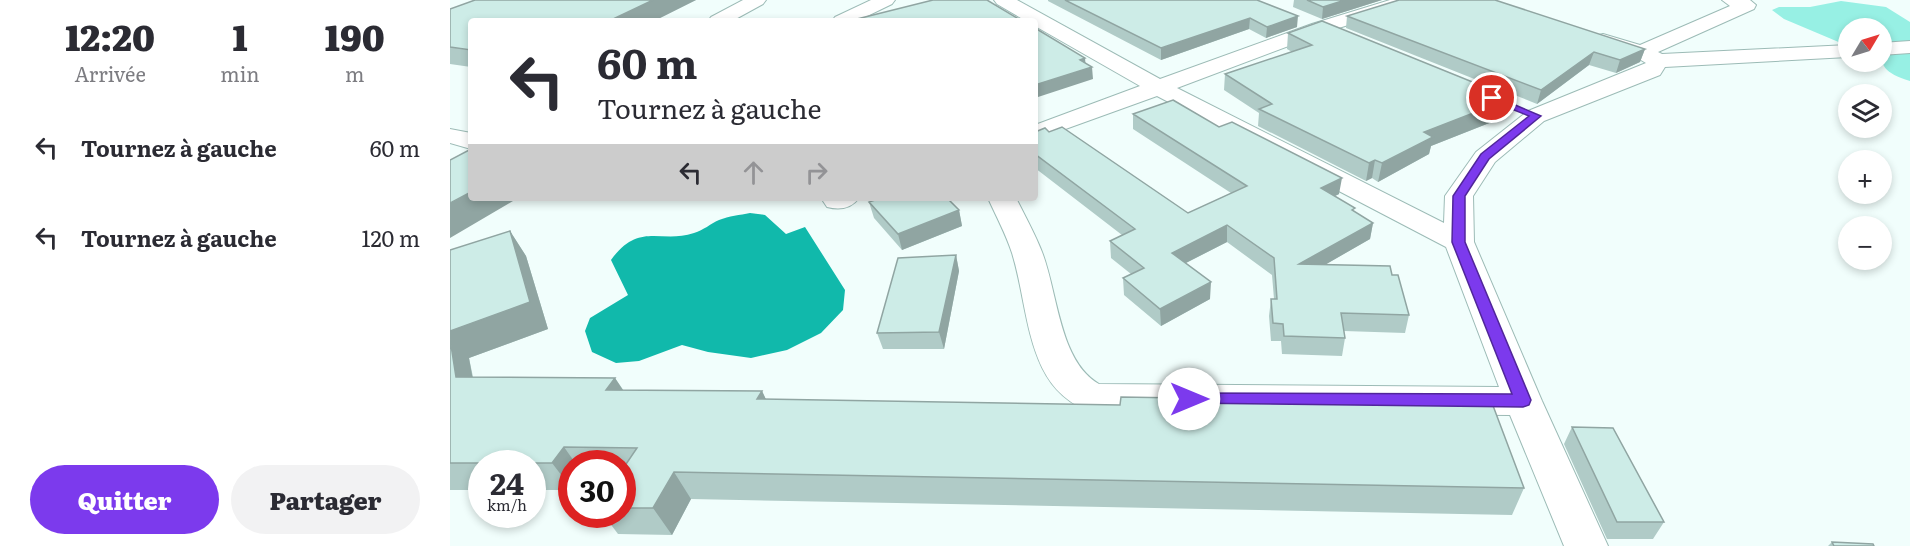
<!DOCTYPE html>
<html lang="fr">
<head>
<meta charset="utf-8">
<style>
	:root { --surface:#fff; --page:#f2f2f3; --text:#2b2b33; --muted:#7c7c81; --accent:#7c3aed }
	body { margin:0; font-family:Literata,serif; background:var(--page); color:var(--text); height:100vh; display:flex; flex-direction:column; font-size:22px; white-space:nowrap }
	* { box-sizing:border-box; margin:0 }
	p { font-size:20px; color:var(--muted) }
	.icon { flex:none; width:33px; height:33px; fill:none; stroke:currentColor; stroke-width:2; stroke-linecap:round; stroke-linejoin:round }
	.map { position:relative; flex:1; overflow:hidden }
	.details { display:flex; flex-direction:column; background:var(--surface); width:450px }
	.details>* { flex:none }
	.hud { position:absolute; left:18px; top:18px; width:570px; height:183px; border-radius:6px; box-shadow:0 3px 9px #0003; background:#fff; color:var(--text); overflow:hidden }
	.needle { width:39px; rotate:52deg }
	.tools { position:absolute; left:1388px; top:18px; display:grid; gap:12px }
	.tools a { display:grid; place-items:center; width:54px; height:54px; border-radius:50%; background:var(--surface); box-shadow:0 3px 9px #0003; font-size:30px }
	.speed { position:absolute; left:18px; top:450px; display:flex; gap:12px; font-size:30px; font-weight:700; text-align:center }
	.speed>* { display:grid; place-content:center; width:78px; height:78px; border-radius:50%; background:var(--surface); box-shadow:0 3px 9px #0003; line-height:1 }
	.speed small { font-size:15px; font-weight:400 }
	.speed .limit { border:9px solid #d22; background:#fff; color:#111 }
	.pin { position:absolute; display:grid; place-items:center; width:51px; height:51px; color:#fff; margin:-26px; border:3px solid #fff; border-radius:50%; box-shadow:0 2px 6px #0007 }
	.me { position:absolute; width:66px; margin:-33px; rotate:90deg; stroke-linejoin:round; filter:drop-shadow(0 0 4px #0008) }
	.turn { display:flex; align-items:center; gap:21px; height:126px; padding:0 30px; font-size:27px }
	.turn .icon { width:78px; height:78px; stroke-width:2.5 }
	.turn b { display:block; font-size:42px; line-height:51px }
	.lanes { display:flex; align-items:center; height:57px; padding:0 30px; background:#0003; justify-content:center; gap:30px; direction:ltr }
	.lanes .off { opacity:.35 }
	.eta { display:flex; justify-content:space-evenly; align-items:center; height:102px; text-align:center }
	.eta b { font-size:36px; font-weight:800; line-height:42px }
	.cta { display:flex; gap:12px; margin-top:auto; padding:12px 30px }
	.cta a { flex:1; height:69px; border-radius:36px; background:var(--accent); color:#fff; font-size:24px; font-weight:800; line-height:69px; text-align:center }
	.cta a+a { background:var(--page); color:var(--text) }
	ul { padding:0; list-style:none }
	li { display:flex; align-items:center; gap:18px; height:90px; padding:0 30px }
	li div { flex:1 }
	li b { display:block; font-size:22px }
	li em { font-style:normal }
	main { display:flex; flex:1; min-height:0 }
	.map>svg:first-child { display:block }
	.green { fill:#97f0e4 }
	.water { fill:#11b9ab }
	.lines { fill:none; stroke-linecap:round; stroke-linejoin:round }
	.street-casing { stroke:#9cbbb6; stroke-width:2 }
	.street { fill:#fff; fill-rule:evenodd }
	.wall { fill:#b0cbc7 }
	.shaded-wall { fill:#90a5a2 }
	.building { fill:#cdece7; stroke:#90a5a2; stroke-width:1.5 }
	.route { fill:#7c3aed; stroke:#51269a; stroke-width:1.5 }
</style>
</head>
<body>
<main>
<section class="details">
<div class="eta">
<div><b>12:20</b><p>Arrivée</p></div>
<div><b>1</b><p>min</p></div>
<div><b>190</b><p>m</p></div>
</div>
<ul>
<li><svg class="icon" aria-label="left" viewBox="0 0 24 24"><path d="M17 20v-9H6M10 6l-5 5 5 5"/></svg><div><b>Tournez à gauche</b></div><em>60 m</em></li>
<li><svg class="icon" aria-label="left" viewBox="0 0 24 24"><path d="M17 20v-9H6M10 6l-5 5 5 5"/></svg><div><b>Tournez à gauche</b></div><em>120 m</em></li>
</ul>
<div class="cta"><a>Quitter</a><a>Partager</a></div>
</section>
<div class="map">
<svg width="1460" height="546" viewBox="0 0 1460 546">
	<rect width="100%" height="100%" fill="#f1fefc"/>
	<path class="green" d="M1391,1L1436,7L1460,22V81C1425,70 1431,61 1431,28H1398V46L1334,19L1322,10L1329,7H1360Z"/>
	<path class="water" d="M300,213L315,215L336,234L355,227L395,290L393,310L371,333L337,350L301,358L258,352L232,345L189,361L166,363L142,352L135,331L140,318L178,295L161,260C189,221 210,244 244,233C254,230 260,224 269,220C279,216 290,215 300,213Z"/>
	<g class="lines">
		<defs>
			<path id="street" d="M293,0H316L313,4L282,21H258L261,17Z
				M421,0H445L442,4L407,21H382L385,17Z
				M544,0H567L710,79L862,24L940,0H968L965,4L876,32L727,88L994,223L995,196L1026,152L1078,111L1196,63L1184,56L1146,44L1143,40L1146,36L1153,34L1190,45L1280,6L1272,0H1300L1306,5L1304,9L1208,52L1212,54L1398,45V57L1215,67L1210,75L1094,121L1045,162L1023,196L1024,242L1092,401L1158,546H1114L1060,415L643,412C575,391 580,310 562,253C556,234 546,216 538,198H566C575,216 585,234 592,252C608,293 609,361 649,384L1049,387L996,247L707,96L585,140V125L690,86L585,26V21H576L547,4Z
				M1460,41V53L1431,55V43Z
				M0,129L21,133V149L0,143Z
				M375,198H409C401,209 389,210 377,207L373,201Z"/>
		</defs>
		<use href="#street" class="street-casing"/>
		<use href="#street" class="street"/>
	</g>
	<path class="wall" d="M25,0H246L204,21H21V67L0,64V9Z
		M598,0H807L847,27L816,38L799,29L711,60L598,1Z
		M844,0H932L872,19L843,7Z
		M897,16L1195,49L1190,62L1166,73L1139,65L1087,104L896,28Z
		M838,33L1057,116L981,146L979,154L928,182L922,178L916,181L808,126L809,113L774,90L775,74L842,52L837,49Z
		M683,114L769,127L889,194L885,196L905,212L923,223L920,239L876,264L942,275L959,315L955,333L894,331L895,338L892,356L832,354L831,341H821L819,316L821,299H824L822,275L777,242L736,263L760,299L711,326L674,295L673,278L681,274L661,258L660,241L672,235L585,168V132H599L738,213L781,193L683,129Z
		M419,202L509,210L512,226L452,250L424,218Z
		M60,231L76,256L98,329L19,358L23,377L165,378L174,391H312L316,400L1074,488L1062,515L241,499L222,535L168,534L153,514H172V464H122V490H82V464H32V490H0V250Z
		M506,255L509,271L494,349H433L427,333Z
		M1122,427L1214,522L1203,539H1157L1114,444Z
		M1382,542L1424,546H1378Z"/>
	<path class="shaded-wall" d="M203,0H246L204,21H159Z
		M895,0H932L872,19L873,7Z
		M848,16L847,27L816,38L817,27Z
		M800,18L799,29L711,60V48Z
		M1195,49L1190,62L1166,73L1170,60Z
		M1144,52L1139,65L1087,104L1091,90Z
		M635,58L636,69L642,67L643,79L585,98V85L630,60Z
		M1062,98L1057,116L981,146L979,154L928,182L932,163L974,132Z
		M925,160L922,178L916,181L919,163Z
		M892,178L889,194L869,204L871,188Z
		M21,192V198H68L0,238V203Z
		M509,210L512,226L452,250L448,234Z
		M923,223L920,239L847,281L849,264Z
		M777,225V242L722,270V253Z
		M60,231L76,256L98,329L19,358L27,403L6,377L0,339V331Z
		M506,255L509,271L494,349L489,332Z
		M761,282L760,299L711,326L710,309Z
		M165,378L182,404L156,390Z
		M312,391L325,418L307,399Z
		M114,447L126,464H122V489L102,463Z
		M224,472L241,499L222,535L203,508Z"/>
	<path class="building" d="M25,0H203L159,21H21V50L0,47V9Z
		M483,0H537L572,21H399Z
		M615,0H807L848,16L817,27L800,18L711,48Z
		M857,0H895L873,7Z
		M949,0H1045L1195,49L1170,60L1144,52L1091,90L897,16Z
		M872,21L1062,98L974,132L983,137L932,163L925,160L919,163L809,109L822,104L775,74L862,45L838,33Z
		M585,28L635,58L630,60L642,67L585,85Z
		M723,100L769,127L782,122L892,178L871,188L905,208L902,210L923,223L849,264L940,266L942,275H948L959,315L891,313L895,338L834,336L833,324L823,323L821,299H827L824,258L777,225L722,253L761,282L710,309L673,278L694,268L660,241L685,229L585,154V132L595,128L599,132L612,127L738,213L797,186L683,114Z
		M21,149V192L0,203V160Z
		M431,198H497L509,210L448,234L419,202Z
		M60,231L80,302L0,331V250Z
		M506,255L489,332L427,333L448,258Z
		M0,339L6,377L165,378L156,390L312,391L307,399L670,405L671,397L1042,403L1074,488L224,472L203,508H172V470L187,448L114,447L102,463H0Z
		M1122,427L1163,428L1214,522H1167Z
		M1382,542L1423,544L1424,546H1384Z"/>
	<path class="route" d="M1042,95L1091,116L1039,159L1015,196V242L1081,400L1079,405L1073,407L733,403L731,399L733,395L739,393L1062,394L1002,242L1003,196L1031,154L1079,116L1039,100L1037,98Z"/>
</svg>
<div class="tools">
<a><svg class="needle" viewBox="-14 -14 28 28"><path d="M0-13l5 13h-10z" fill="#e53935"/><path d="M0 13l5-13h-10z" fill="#7c7c81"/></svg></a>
<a><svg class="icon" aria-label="layers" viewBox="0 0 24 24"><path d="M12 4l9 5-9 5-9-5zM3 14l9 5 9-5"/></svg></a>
<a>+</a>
<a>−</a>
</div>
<div class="speed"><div>24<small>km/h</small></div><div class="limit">30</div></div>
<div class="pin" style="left:1042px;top:98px;background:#d93025"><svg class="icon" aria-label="arrive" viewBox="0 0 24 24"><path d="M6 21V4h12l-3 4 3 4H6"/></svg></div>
<svg class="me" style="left:739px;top:399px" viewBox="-20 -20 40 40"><circle r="19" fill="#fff"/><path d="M0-13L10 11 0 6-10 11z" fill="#7c3aed"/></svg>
<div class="hud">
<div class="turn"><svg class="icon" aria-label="left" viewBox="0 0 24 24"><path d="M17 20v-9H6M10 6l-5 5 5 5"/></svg><div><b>60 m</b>Tournez à gauche</div></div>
<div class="lanes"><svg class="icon" aria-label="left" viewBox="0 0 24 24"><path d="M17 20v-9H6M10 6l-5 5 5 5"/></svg><svg class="icon off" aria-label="ahead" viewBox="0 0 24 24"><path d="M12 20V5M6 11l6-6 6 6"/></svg><svg class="icon off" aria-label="right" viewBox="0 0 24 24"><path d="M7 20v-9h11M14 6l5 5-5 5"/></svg></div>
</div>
</div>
</main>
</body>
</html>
